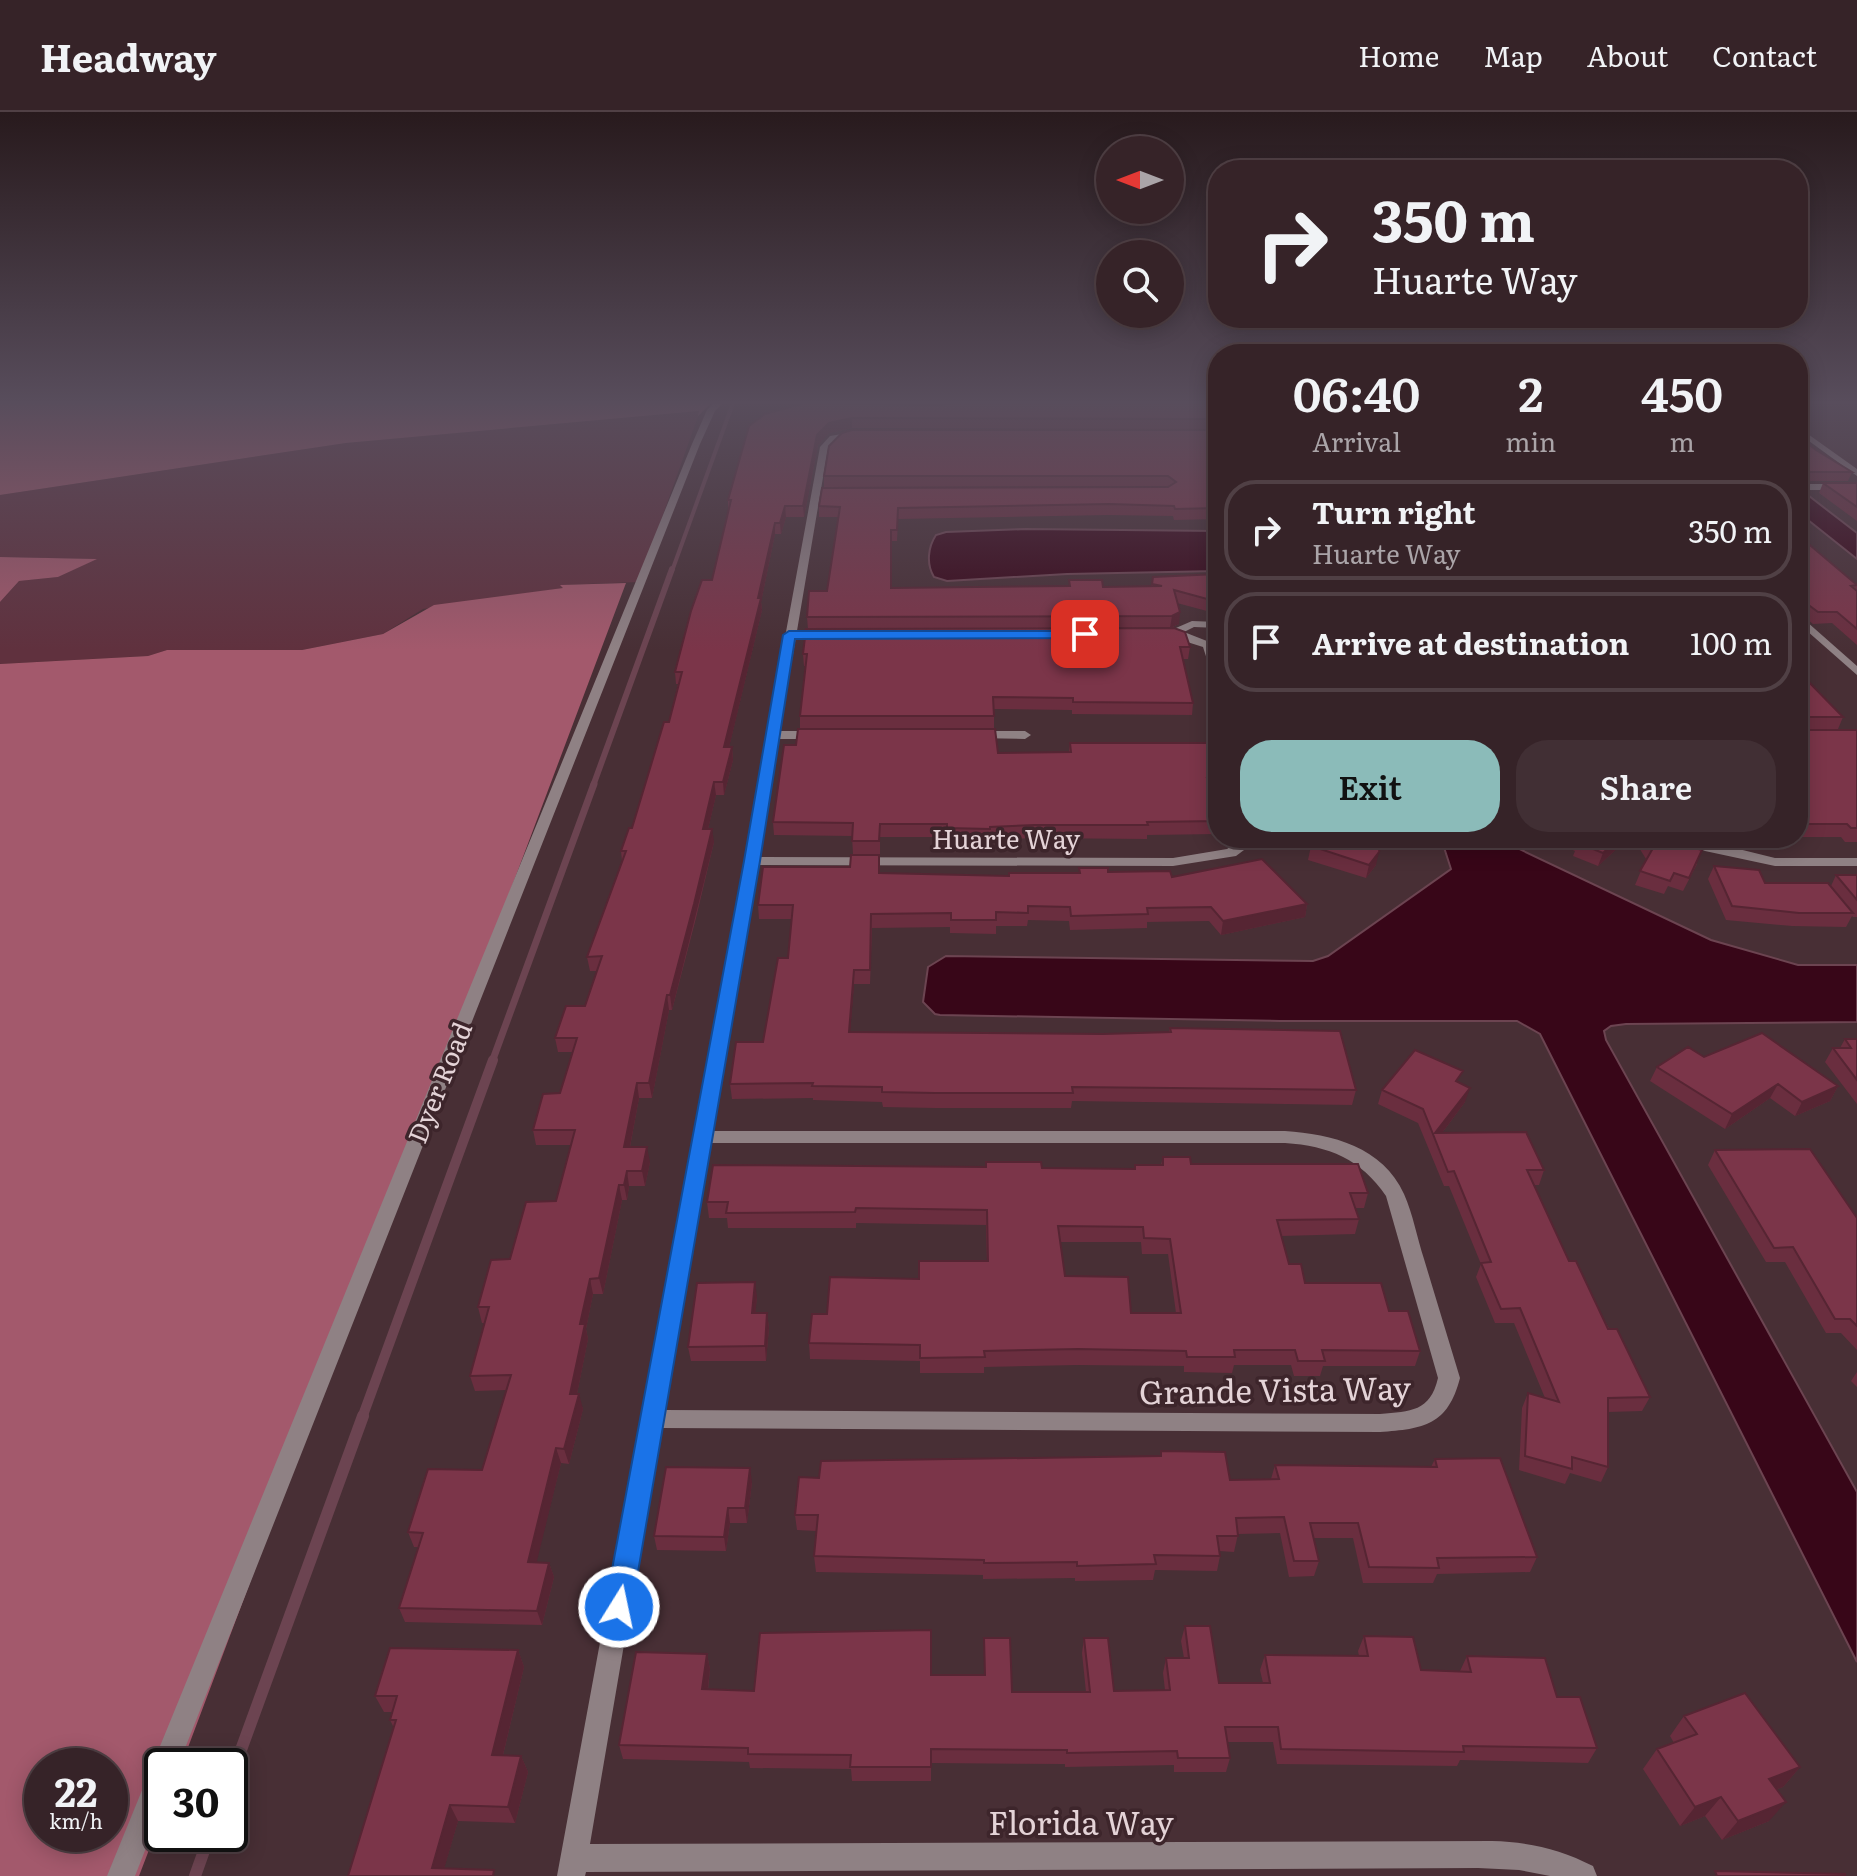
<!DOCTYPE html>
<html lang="en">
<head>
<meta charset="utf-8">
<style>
	:root { --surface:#362328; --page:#412f34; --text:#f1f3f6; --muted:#aaa4a8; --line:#504045; --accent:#8bbbb9 }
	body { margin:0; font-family:Literata,serif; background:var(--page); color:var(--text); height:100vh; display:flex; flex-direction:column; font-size:30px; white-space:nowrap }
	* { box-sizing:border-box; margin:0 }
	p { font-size:26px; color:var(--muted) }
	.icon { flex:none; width:44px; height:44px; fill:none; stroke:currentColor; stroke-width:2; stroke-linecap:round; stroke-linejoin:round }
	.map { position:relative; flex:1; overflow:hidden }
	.details { position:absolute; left:1208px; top:232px; width:600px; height:504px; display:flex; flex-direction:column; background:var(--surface); border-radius:32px; box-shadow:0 4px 20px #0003,0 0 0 2px var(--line) }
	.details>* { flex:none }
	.guide { position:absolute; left:1208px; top:48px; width:600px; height:168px; border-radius:32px; box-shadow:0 4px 20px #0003,0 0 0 2px var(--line); background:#362328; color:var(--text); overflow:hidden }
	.needle { width:52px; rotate:270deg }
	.controls { position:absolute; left:1096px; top:24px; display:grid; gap:16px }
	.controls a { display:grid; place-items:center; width:88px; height:88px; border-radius:50%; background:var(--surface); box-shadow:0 4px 20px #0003,0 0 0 2px var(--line); font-size:40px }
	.speed { position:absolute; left:24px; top:1636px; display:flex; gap:16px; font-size:40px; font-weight:700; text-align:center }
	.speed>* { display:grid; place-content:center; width:104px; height:104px; border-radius:50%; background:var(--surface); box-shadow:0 4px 20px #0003,0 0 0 2px var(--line); line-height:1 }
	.speed small { font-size:20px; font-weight:400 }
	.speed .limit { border:4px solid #111; border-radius:12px; background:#fff; color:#111 }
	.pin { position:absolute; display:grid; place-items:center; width:68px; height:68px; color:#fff; margin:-34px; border-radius:16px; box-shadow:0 4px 12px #0006 }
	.me { position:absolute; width:88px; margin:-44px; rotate:10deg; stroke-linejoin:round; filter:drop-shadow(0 0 6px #0008) }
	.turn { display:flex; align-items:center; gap:28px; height:168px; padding:0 32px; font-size:36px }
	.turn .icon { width:104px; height:104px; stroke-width:2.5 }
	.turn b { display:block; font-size:56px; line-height:68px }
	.eta { display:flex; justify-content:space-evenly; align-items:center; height:136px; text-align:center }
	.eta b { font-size:48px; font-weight:600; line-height:56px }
	.button { display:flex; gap:16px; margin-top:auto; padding:16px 32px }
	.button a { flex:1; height:92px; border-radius:32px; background:var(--accent); color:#111; font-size:32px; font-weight:600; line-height:92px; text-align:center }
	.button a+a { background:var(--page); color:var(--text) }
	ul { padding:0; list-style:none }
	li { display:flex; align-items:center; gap:24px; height:100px; margin:0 16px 12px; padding:0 16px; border:4px solid var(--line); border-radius:32px }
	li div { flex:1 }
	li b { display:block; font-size:30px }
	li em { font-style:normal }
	header { display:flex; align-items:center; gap:48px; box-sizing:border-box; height:112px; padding:0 40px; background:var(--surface); border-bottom:2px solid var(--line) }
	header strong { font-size:38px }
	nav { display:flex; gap:44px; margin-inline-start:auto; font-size:28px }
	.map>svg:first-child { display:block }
	.green { fill:#60313e }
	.forest { fill:#a3596c; fill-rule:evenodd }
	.water { fill:#380618; stroke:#6c4451; stroke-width:2 }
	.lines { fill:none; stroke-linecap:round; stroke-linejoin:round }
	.stream-far4 { stroke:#6c4451; stroke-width:4 }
	.stream-far3 { stroke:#6c4451; stroke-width:6 }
	.stream-far2 { stroke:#6c4451; stroke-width:7 }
	.stream-far1 { stroke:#6c4451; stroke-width:10 }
	.stream { stroke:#6c4451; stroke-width:12 }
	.minor { fill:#8f8184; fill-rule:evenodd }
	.wall { fill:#6a2e3f; fill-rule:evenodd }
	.shaded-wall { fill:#562533 }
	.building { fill:#7b3549; stroke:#562533; stroke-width:2; fill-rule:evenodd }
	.route { fill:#1a73e8; stroke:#114b97; stroke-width:2 }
	.labels { text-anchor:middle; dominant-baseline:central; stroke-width:7; stroke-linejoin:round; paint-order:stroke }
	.street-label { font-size:26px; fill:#e4d3d7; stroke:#3d252b }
	.near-street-label { font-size:32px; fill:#e4d3d7; stroke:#3d252b }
</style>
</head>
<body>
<header>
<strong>Headway</strong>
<nav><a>Home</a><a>Map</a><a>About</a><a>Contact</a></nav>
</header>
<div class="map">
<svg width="1857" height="1764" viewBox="0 0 1857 1764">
	<rect width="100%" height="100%" fill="#482f35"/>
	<path class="green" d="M700,299L639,470L562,473L564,476L423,497L383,522L302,538H167L148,544L0,552V490L19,469L58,465L95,447L0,445V383L346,331Z"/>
	<path class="forest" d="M0,291H711L698,304L699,299L346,331L0,383Z
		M0,445L97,447L58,465L19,469L0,490Z
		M626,471L181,1654H162V1704L139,1764H0V552L148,544L167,538H302L383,522L434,493L563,476L560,473ZM42,1654H110V1722H42Z"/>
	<path class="water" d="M1798,381L1809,384L1857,421V447L1798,400Z
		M1026,417L1218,419V459L1067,462L947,469L934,465C926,452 928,435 936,423L946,420Z
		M1441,726H1505L1515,735L1711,828L1798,853H1857V910L1626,912L1611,914L1604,919L1606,928L1857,1380V1550L1540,922L1517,909H1280L940,903L935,902L923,890L928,855L946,844L1313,849L1328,844L1451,757Z"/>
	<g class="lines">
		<path class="stream-far4" d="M672,459L733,291"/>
		<path class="stream-far3" d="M593,674L672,457"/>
		<path class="stream-far2" d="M492,950L594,672"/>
		<path class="stream-far1" d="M362,1306L493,948"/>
		<path class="stream" d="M230,1668L363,1304
			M195,1764L210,1722"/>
		<path class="minor" d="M714,291H723L715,299L700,332L178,1654H162V1695L135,1764H107L692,332L707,298Z
			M1798,315L1857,357V364L1798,321Z
			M860,319L864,322L863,324L836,328L828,336L780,619H818L824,623L818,627H779L759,745L1173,746L1227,737L1244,726H1260L1236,744L1173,754L757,753L712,1019H1285C1332,1022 1383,1035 1404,1082C1413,1102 1417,1126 1424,1147C1436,1187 1448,1226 1460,1266C1448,1313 1424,1317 1380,1320L661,1316L590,1732L1492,1729C1529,1730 1560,1737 1593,1754L1597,1764H1550L1519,1758L1478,1756L586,1760L585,1764H557L820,335L830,324ZM710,1031H1285C1329,1034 1361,1047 1386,1084L1438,1266C1430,1300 1411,1299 1380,1302L664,1298Z
			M1798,372H1857V378H1798Z
			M1798,502L1857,554V563L1798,511Z
			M1192,509L1218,510V516L1194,515L1184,520L1212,531L1218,546V566L1212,563L1203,535L1162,522Z
			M977,619H1025L1031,623L1025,627L973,626V620Z
			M1674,726H1694L1775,746H1857V754H1775L1705,739Z"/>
	</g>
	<path class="wall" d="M1218,291V317L852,316L829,321L818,333L804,405H786L781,422H775L761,490L762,498L729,635H732L733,648L724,683H716L708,717L714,730L696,806L672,898H669L652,986H639L630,1035L650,1050L645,1074H629L627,1088H622L603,1182H593L586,1217L588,1227L577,1282L583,1297L569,1352L561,1351L536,1450L549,1451L554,1465L542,1513L405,1510L399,1496L419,1435H414L408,1420L482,1358L506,1278L475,1279L470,1264L485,1211H482L478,1195L510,1147L556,1089L571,1033H536L533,1018L560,981L572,940H558L555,926L585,894L597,859H590L587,845L622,749L621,739L632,716L669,610L678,572H676L675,560L712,468L728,398V388L749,314L938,293Z
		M1218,318V407L1174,408L1173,404L1108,403L898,407L897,429H891V476L1069,474V468L1103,475H1151L1153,465L1218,462V502L1177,491L1179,512L1170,516L808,517L807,505L827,479L838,405H819V394L1168,375L1167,374L824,375V364Z
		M1798,324L1816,338L1852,360L1848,369H1804L1798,364Z
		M1823,371H1857V409L1819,381Z
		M1798,423L1857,473V533L1832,511L1813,512L1800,501L1798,505Z
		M1190,535L1188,547H1183L1193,591L1192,603L1072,602V598L994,597V616H800V604L806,554H804L803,542Z
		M1798,559L1843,605L1838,617H1801L1857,618V730H1845L1841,725H1798Z
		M1070,631L1218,663L1217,679H1212L1218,697V722L1147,723V727L1034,726L990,728V730H947V725H880V742H853L852,724L774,723L773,710L998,641L1069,640Z
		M1544,726H1624L1622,732L1598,754L1573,744L1575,739Z
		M1641,726H1660L1697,752L1683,779L1668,774L1664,782L1635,773L1646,747L1638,734Z
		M1311,734L1376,753L1366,766L1308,748Z
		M1714,754L1765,771L1831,774L1836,763H1857V805H1853L1852,804L1846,815L1792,814L1726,808L1708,767Z
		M850,755L879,761L1009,764L1079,761V756L1172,765L1307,792L1305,805L1221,823L1209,809L1147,810V816L1070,818L1069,809L1028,808L1027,814H996V822L950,821V815L872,816L870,872H854L850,920L1103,922L1169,920L1170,916L1356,978L1352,993L1072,989L1071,996H935L883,995L882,990L813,988V986L732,987L730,972L763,930L788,846L792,807H759L758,793Z
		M1845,927H1857V992L1825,950L1833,936H1840Z
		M1704,945L1838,974L1830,989L1795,1004L1770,986L1725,1017L1650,969L1657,955Z
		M1460,971L1465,990L1442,1021L1544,1058L1539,1073H1534L1569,1149L1650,1285L1642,1299L1608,1300V1355L1601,1370L1570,1361L1565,1372L1519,1358L1522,1296L1528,1281L1545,1286L1514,1211H1495L1476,1165L1481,1152L1449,1074H1444L1418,1011L1378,992L1382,978Z
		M1715,1038L1857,1106V1238L1841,1221H1826L1785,1150H1766L1708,1053Z
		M1163,1045L1191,1052L1368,1081L1364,1096H1355L1359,1107L1355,1122L1281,1124L1289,1152L1305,1171L1389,1199L1420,1239L1415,1254H1323L1320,1264H1294L1291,1253H1234L1232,1261L1184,1260V1254L1077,1253L984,1255V1261H920V1249L810,1247L809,1231L827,1202L919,1167L987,1149L986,1113L856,1111V1116H728L727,1106H709L707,1090L1042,1056L1134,1057L1135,1053H1161ZM1060,1130H1141L1142,1142H1168L1176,1201H1131L1065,1164Z
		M757,1185L755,1201H767L769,1216L766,1249H691L688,1235Z
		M1857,1260V1275L1851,1269Z
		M1161,1339L1230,1368L1271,1367L1275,1353L1431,1355L1435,1347L1537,1445L1530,1460L1437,1462L1433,1471H1363L1353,1426H1314L1319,1449L1314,1464L1289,1465L1280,1421L1238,1422L1234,1440L1219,1439L1220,1444L1217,1459L1155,1458L1153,1468L1075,1469V1466L983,1467V1463L816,1460L814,1444L816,1419L797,1418L795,1403L819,1366L1160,1344Z
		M752,1370L747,1411H730L726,1439L657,1438L654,1424Z
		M1185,1514L1219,1571H1263L1260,1558L1265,1543L1359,1544L1358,1539L1364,1524L1421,1558L1460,1559L1467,1544L1557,1585L1597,1636L1588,1651L1460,1648L1457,1654L1277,1652L1273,1630H1228L1230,1646L1226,1660H1174V1653L1065,1655V1652L931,1651V1669H852L851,1657L750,1656L749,1650L623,1647L619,1633L707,1542L710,1557L708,1578L754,1579L931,1563H984V1526L1012,1580H1086L1082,1541L1084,1526L1114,1579L1165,1578L1163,1561L1166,1546H1184L1181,1529Z
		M518,1538L524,1555L503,1643L521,1644L528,1660L515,1711L458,1709L444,1756L348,1764L394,1616L390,1608L392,1600H384L375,1584Z
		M1684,1604L1800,1655L1783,1675L1777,1677L1769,1709L1722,1728L1705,1704L1680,1714L1643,1657L1657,1637L1674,1631L1670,1624Z"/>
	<path class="shaded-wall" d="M852,306V316L829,321L818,333L804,405L803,394L817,323L829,311Z
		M785,394L786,405L781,422L780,411Z
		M775,411V422L761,490L762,498L726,648L724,635Z
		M1180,500L1179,512L1170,516L1172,504Z
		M732,635L733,648L724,683L723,670Z
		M714,670L716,683L705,730L703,717Z
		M712,717L714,730L672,898L670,883Z
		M1619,726H1624L1622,732L1598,754L1603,741Z
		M1379,740L1376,753L1366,766L1369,753Z
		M1307,792L1305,805L1221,823L1223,809Z
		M854,858V872L849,935V920Z
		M667,883L669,898L652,986L649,971Z
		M637,971L639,986L627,1050L624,1035Z
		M1778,972L1770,986L1725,1017L1732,1002Z
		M1838,974L1830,989L1795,1004L1802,990Z
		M1470,976L1465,990L1436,1029L1435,1021Z
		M647,1035L650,1050L645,1074L642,1059Z
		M627,1059L629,1074L627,1088L624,1073Z
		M619,1073L622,1088L603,1182L599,1166Z
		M590,1167L593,1182L586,1217L588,1227L574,1297L570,1282L580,1212Z
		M755,1170L757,1185L754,1216L752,1201Z
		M767,1201L769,1216L766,1249L765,1234Z
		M579,1282L583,1297L569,1352L564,1337Z
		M556,1336L561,1351L533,1465L528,1450Z
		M750,1356L752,1370L747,1411L745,1396Z
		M728,1396L730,1411L726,1439L724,1425Z
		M549,1451L554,1465L542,1513L537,1499Z
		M518,1538L524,1555L499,1659L492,1643Z
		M707,1542L710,1557L706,1592L702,1577Z
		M521,1644L528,1660L515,1711L508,1695Z
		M1800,1655L1783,1675L1753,1686L1769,1667Z
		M1721,1685L1705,1704L1680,1714L1695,1695Z
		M1786,1690L1769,1709L1722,1728L1738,1709Z
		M450,1693L458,1709L442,1764L432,1756Z"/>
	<path class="building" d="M805,291L938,293L955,291H1218V307L852,306L829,311L817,323L803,394H785L780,411H775L758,486H761L724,635H732L723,670H714L703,717H712L694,792L670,883H667L649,971H637L624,1035H647L642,1059H627L624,1073H619L599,1166L590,1167L580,1212H585L570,1282H579L564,1337L556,1336L528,1450L549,1451L537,1499L399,1496L423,1421L408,1420L428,1357L482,1358L511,1263L470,1264L489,1195H478L491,1148L510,1147L526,1090L556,1089L575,1018H533L543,982L560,981L577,926H555L566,894H585L602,844L587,845L626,739H621L629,716H632L664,610H669L682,560H675L691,499L702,468H712L731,388H728L749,314L765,302Z
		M852,318H1218V330H1215L1218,335V396L1175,397L1174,394L1109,392L898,396L897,418H891V476L1070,474L1069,468H1102L1103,475L1162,474L1152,472L1153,465L1218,462V490L1174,478L1180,500L1172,504L807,505L809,479H827L840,395L819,394L822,376L1168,375L1176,370L1168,364H824L829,334L842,321Z
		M1798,324L1816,338L1852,360H1807L1798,352Z
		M1823,371H1857V395Z
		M1798,423L1857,473L1851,474L1857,479V517L1837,500H1818L1802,488L1800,500H1798Z
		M1174,516L1185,520L1190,535H1180L1193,591L1073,590V586L993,585L994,604H800L807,542H803L806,517Z
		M1798,559L1843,605H1803L1800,608L1801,618H1857V716H1851L1847,712H1798Z
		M798,617H995L998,641L1071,640L1070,631H1209L1218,666H1207L1218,697V709L1147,710L1148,713H1035L990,715V717L947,716V712H880L879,729H852L853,711L773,710L784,633H796Z
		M1347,726H1381L1379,740L1369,753L1311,734Z
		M1579,726H1619L1603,741L1578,731L1582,727Z
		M1646,726H1660L1702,738L1689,766L1674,761L1670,769L1640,759L1653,736Z
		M851,743H879V761L1009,764V761H1080L1079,756H1108V760L1170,759L1172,765L1262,747L1307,792L1223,809L1211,795L1147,796L1148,802L1071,804L1070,795L1028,794V801L996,800V808H951V801L871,802L870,858H854L849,920L1103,922L1171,920L1170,916L1340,919L1356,978L1072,975L1073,981H935L882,980V975L812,974L813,971L730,972L736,930H763L778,846H788L793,793H758L763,755H850Z
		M1714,754L1759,758L1765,771H1828L1853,801H1799L1732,794Z
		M1836,763H1857V788Z
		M1762,921L1838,974L1802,990L1778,972L1732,1002L1657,955L1688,935L1704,945Z
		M1845,927H1857V968L1833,936H1851Z
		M1415,938L1463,959L1456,969L1470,976L1435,1021L1526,1020L1544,1058H1527L1569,1149H1576L1608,1217H1617L1650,1285L1608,1286V1355L1572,1345V1357L1525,1344L1528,1281L1559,1290L1520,1196L1501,1197L1481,1151L1491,1150L1454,1059L1448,1060L1423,997L1382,978Z
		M1810,1037L1857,1106V1214L1850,1207H1835L1793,1135L1774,1136L1715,1038Z
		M1163,1045H1190L1191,1052H1358L1368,1081H1350L1359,1107L1277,1108L1289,1152H1301L1305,1171H1381L1389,1199H1408L1420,1239L1322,1238L1325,1249H1298L1295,1238H1234L1235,1245H1187L1186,1239L1078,1237L984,1239L985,1245L920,1246V1233L809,1231L812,1202H827L830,1165L919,1167V1149H988L987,1098L856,1096L855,1100L726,1101L728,1090H707L713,1053L986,1055V1050H1041L1042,1056L1135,1057V1053H1163ZM1058,1114L1143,1115L1144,1126L1170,1127L1181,1201H1131L1128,1165L1065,1164Z
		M755,1170L752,1201H767L765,1234L688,1235L697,1171Z
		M1161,1339L1225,1340L1230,1368L1279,1367L1275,1353L1437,1355L1435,1347L1500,1346L1537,1445L1437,1446L1439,1456L1369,1455L1358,1411H1310L1319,1449H1294L1284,1405L1236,1406L1238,1424H1217L1220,1444L1154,1443L1156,1452L1077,1454V1450L984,1451V1448L814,1444L818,1403H795L799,1365L819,1366L821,1349L1161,1344Z
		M666,1355L750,1356L745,1396H728L724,1425L654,1424Z
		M1185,1514H1210L1219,1571H1270L1265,1543L1368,1544L1364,1524L1413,1525L1421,1558L1471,1560L1467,1544L1545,1546L1557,1585H1580L1597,1636L1463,1634L1464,1640L1281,1637L1278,1615H1225L1230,1646H1178L1177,1639L1067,1641V1638L931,1637V1655H850L851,1643L748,1642V1636L619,1633L636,1540L707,1542L702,1577L754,1579L760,1521L931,1518V1563H985L984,1526H1010L1012,1580H1090L1084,1526H1108L1114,1579L1170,1578L1166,1546H1189Z
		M390,1536L518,1538L492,1643L521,1644L508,1695L450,1693L432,1756L494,1758L493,1764H348L396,1608H390L397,1584H375Z
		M1745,1581L1800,1655L1769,1667L1786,1690L1738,1709L1721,1685L1695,1695L1657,1637L1697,1622L1684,1604Z
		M1715,1759L1845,1762V1764H1717Z"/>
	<linearGradient id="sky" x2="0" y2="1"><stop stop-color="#281a1d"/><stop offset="0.54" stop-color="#584d5c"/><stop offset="1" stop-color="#584d5c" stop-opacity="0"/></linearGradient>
	<rect width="1857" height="538" fill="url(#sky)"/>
	<path class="route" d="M789,519H1085L1091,522L1085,526L795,527L760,749L632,1495L628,1504L619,1508L609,1504L605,1495L744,749L783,523Z"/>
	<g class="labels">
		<g class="street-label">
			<text x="1006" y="725">Huarte Way</text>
			<text transform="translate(438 970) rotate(-68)">Dyer Road</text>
		</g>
		<g class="near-street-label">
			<text transform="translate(1275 1276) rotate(-1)">Grande Vista Way</text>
			<text x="1081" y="1709">Florida Way</text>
		</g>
	</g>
</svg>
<div class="controls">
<a><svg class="needle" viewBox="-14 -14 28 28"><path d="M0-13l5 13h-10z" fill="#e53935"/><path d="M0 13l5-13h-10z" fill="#aaa4a8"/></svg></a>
<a><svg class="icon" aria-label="search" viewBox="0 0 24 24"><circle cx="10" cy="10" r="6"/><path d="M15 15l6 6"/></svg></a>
</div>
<div class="speed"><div>22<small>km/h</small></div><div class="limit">30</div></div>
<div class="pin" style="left:1085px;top:522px;background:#d93025"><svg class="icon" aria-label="arrive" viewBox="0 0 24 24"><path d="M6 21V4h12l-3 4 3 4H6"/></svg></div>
<svg class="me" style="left:619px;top:1495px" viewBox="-20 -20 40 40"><circle r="17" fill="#1a73e8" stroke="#fff" stroke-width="3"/><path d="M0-11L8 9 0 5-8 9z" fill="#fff"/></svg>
<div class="guide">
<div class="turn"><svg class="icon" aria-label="right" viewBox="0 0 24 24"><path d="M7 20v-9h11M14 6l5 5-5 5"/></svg><div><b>350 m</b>Huarte Way</div></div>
</div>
<section class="details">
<div class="eta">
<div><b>06:40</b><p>Arrival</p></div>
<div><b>2</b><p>min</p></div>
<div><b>450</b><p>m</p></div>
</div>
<ul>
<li><svg class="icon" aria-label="right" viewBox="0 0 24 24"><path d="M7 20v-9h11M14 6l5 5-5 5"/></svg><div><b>Turn right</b><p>Huarte Way</p></div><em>350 m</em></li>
<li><svg class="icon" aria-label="arrive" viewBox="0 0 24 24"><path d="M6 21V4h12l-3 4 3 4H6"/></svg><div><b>Arrive at destination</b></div><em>100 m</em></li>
</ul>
<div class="button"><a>Exit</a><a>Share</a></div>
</section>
</div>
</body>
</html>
